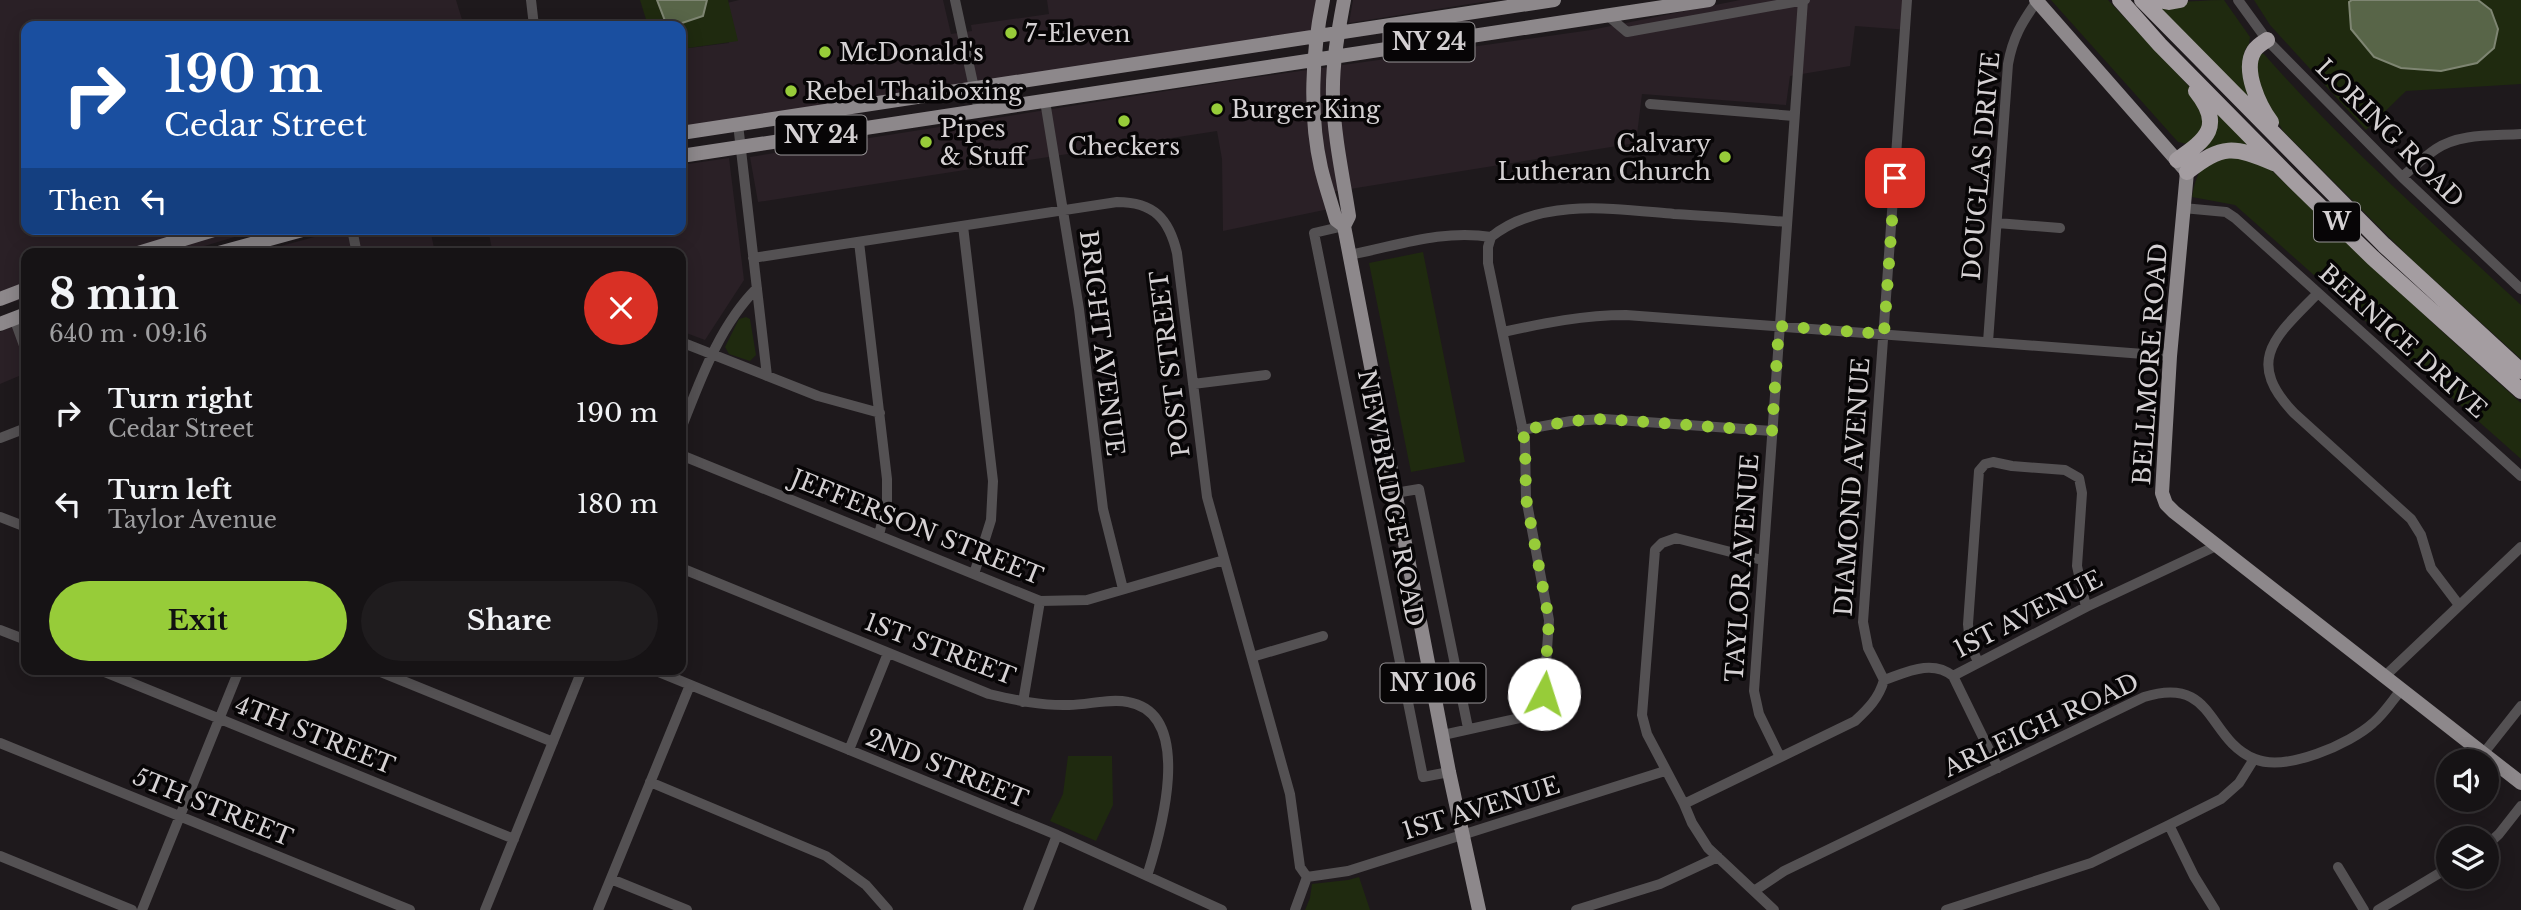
<!DOCTYPE html>
<html lang="en">
<head>
<meta charset="utf-8">
<style>
	:root { --surface:#161315; --page:#1f1c1e; --text:#f1f3f6; --muted:#9e9ea0; --line:#353234; --accent:#97cc39 }
	body { margin:0; font-family:"Libre Baskerville",serif; background:var(--page); color:var(--text); height:100vh; display:flex; flex-direction:column; font-size:26px; white-space:nowrap }
	* { box-sizing:border-box; margin:0 }
	p { font-size:23px; color:var(--muted) }
	.icon { flex:none; width:38px; height:38px; fill:none; stroke:currentColor; stroke-width:2; stroke-linecap:round; stroke-linejoin:round }
	.map { position:relative; flex:1; overflow:hidden }
	.panel { position:absolute; left:21px; top:248px; width:665px; height:427px; display:flex; flex-direction:column; background:var(--surface); border-radius:14px; box-shadow:0 4px 18px #0003,0 0 0 2px var(--line) }
	.panel>* { flex:none }
	.banner { position:absolute; left:21px; top:21px; width:665px; height:214px; border-radius:14px; box-shadow:0 4px 18px #0003,0 0 0 2px var(--line); background:#1a4fa0; color:#fff; overflow:hidden }
	.buttons { position:absolute; left:2436px; top:749px; display:grid; gap:14px }
	.buttons a { display:grid; place-items:center; width:63px; height:63px; border-radius:50%; background:var(--surface); box-shadow:0 4px 18px #0003,0 0 0 2px var(--line); font-size:35px }
	.pin { position:absolute; display:grid; place-items:center; width:60px; height:60px; color:#fff; margin:-30px; border-radius:14px; box-shadow:0 4px 10px #0006 }
	.me { position:absolute; width:77px; margin:-38px; rotate:5deg; stroke-linejoin:round; filter:drop-shadow(0 0 5px #0008) }
	.turn { display:flex; align-items:center; gap:24px; height:147px; padding:0 28px; font-size:32px }
	.turn .icon { width:91px; height:91px; stroke-width:2.5 }
	.turn b { display:block; font-size:49px; line-height:60px }
	.then { display:flex; align-items:center; height:66px; padding:0 28px; background:#0003; gap:14px; font-size:26px }
	.round { display:grid; place-items:center; flex:none; width:74px; height:74px; border-radius:37px; background:var(--page) }
	.summary { display:flex; align-items:center; justify-content:space-between; height:119px; padding:0 28px }
	h1 { font-size:42px; font-weight:800; line-height:52px }
	.cta { display:flex; gap:14px; margin-top:auto; padding:14px 28px }
	.cta a { flex:1; height:80px; border-radius:42px; background:var(--accent); color:#111; font-size:28px; font-weight:800; line-height:80px; text-align:center }
	.cta a+a { background:var(--page); color:var(--text) }
	ul { padding:0; list-style:none }
	li { display:flex; align-items:center; gap:21px; height:91px; padding:0 28px }
	li div { flex:1 }
	li b { display:block; font-size:26px }
	li em { font-style:normal }
	.map>svg:first-child { display:block }
	.built { fill:#2a2026 }
	.green { fill:#1f2a0f }
	.water { fill:#586548; stroke:#7e8572; stroke-width:2 }
	.lines { fill:none; stroke-linecap:round; stroke-linejoin:round }
	.minor { stroke:#545153; stroke-width:10 }
	.major { stroke:#8d888b; stroke-width:14 }
	.highway { stroke:#a49da1; stroke-width:16 }
	.route { stroke:#97cc39; stroke-width:12; stroke-dasharray:0 21.6 }
	.poi-dot { fill:#97cc39; stroke:#070506; stroke-width:2.5 }
	.labels { text-anchor:middle; dominant-baseline:central; stroke-width:7; stroke-linejoin:round; paint-order:stroke }
	.shield { fill:#070506; stroke:#979496; stroke-width:2 }
	.shield-label { font-size:23px; font-weight:bold; fill:#d5d1d3 }
	.poi-label { font-size:24px; fill:#d5d1d3; stroke:#070506; text-anchor:start }
	.street-label { font-size:24px; fill:#d5d1d3; stroke:#070506 }
</style>
</head>
<body>
<div class="map">
<svg width="2521" height="910" viewBox="0 0 2521 910">
	<rect width="100%" height="100%" fill="#1e191c"/>
	<path class="built" d="M0,0H456L464,26H26V229H261L178,254H26V298L0,306Z
		M739,0H943L951,34L972,31L971,25L1049,14L1047,0H1322L1317,35L681,133V49L729,43L719,5Z
		M1353,0H1495L1349,23Z
		M1740,0H1909V30L1855,26L1850,66L1790,76L1786,105L1642,94L1636,143L1325,193L1329,209L1223,231L1222,159L1217,131L758,202L750,157L1229,81L1591,30Z
		M729,158L744,280L705,340L681,331V254H493L488,229H681V165Z
		M344,229H430L434,248L413,254H251Z
		M26,325V373L0,384V332L11,327Z"/>
	<path class="green" d="M640,0H728L738,41L681,49V26H648Z
		M2051,0H2108L2200,98L2205,123L2197,137L2188,144L2178,142Z
		M2151,0C2176,4 2199,0 2224,0L2250,37L2249,44C2237,58 2246,79 2251,95L2248,98Z
		M2254,0H2521V84L2406,91L2366,130L2270,25Z
		M2259,53L2264,54C2343,144 2433,223 2521,305V359L2412,260L2283,131L2265,100L2254,63Z
		M2220,113L2254,146L2219,145L2205,150L2202,147L2216,114Z
		M2240,154L2265,164L2435,325L2521,403V459L2235,205L2192,197C2198,164 2207,157 2240,154Z
		M1423,252L1465,462L1411,472L1369,263Z
		M746,317L750,319L756,355L750,361L729,354L725,347L739,319Z
		M1068,756H1112L1113,805L1096,841L1050,821L1063,794Z
		M1359,877L1370,910H1305L1310,898L1312,884L1348,880Z"/>
	<path class="water" d="M657,0H707L703,16L673,26H667Z
		M2352,0H2478L2491,10L2498,29L2494,48L2477,63L2441,71L2401,68L2374,57L2351,29L2349,2Z"/>
	<g class="lines">
		<path class="minor" d="M531,0L534,26
			M955,0L979,111
			M2238,0L2267,40L2402,177L2521,289
			M1607,15L1627,32L1805,0
			M1045,101L1079,309L1103,509L1123,589
			M1650,104L1794,116
			M738,124L767,376
			M2402,177C2413,168 2424,157 2436,149C2460,133 2493,136 2521,134
			M2183,208L2226,212L2235,218L2521,476
			M1997,223L2060,228
			M963,226L993,481L991,520L974,574
			M1344,226L1314,233L1423,777L1449,772
			M352,229L357,254
			M859,242L887,479V501L879,535
			M1349,255C1397,246 1442,229 1491,237C1540,197 1615,209 1674,214C1711,216 1749,219 1787,222
			M753,258L1117,202C1154,202 1169,219 1177,253L1207,497L1290,794L1300,867L1307,877
			M2318,293C2277,335 2243,360 2294,413L2411,519L2421,535L2431,568L2459,605
			M14,318L26,351
			M1503,332C1544,323 1584,315 1626,315L2170,356
			M681,342L818,396L880,413
			M1988,342L2008,64C2013,37 2021,24 2037,1
			M1193,384L1266,375
			M681,429C700,381 719,326 757,288
			M1522,430L1571,421L1604,419L1772,431
			M0,438L26,428
			M681,455L1040,601L1087,600L1224,560
			M1395,493L1419,489L1468,728
			M0,517L26,527
			M1762,560L1676,538L1662,543L1655,550L1642,715L1647,734L1684,804L1692,823L1708,848L1774,910
			M681,568L989,694C1015,700 1042,706 1069,705C1088,705 1110,698 1128,702C1196,714 1160,835 1147,876
			M0,630L26,640
			M1252,657L1323,636
			M1978,662L1970,644L1968,624L1979,471L1985,464L1993,462L2012,466L2065,470L2079,478L2082,493L2077,566L2086,607
			M100,670L514,839
			M376,670L553,742
			M654,670L1057,835L1222,910
			M1953,676L1998,768
			M2384,677L2521,547
			M1884,680L1868,648L1863,622L1907,0
			M1023,702L1040,601
			M1443,735L1529,716L1539,707L1544,694L1549,620L1526,498L1525,441L1488,263V247L1491,237
			M0,743L410,910
			M849,750L888,653
			M2483,754L2521,706
			M1780,757L1759,714L1754,691L1803,0
			M650,782L826,856L866,885L888,910
			M1684,804L1855,721C1868,709 1879,698 1884,680C1907,672 1932,659 1953,676L2086,607L2216,546
			M2169,825L2194,876L2215,910
			M2487,845L2499,834L2521,806
			M0,856L132,910
			M2338,867L2364,910
			M1307,877L1348,871L1665,771
			M611,879L687,910
			M1754,891L1784,871L2144,697C2216,675 2206,739 2255,759C2286,772 2350,744 2373,723C2384,714 2392,701 2401,690
			M142,910L239,670
			M485,910L582,670
			M598,910L690,685
			M1028,910L1057,835
			M1295,910L1307,877
			M1576,910L1660,884L1718,857
			M1946,910L2091,863L2169,825L2221,799L2239,783L2254,759
			M2378,910L2448,868"/>
		<path class="major" d="M1323,0C1312,53 1309,115 1321,168C1325,185 1331,202 1336,220L1344,226
			M1344,0C1338,32 1332,65 1333,97C1334,137 1343,177 1349,216L1344,226L1449,772L1479,910
			M2036,0L2187,172L2170,356L2162,493L2166,504L2174,512L2521,783
			M681,133L1554,0
			M681,156L1709,0
			M135,254L217,229
			M215,254L306,229
			M0,299L26,289
			M0,324L26,314"/>
		<path class="highway" d="M2120,0L2160,45L2297,184L2373,258L2521,391
			M2142,0L2384,245L2521,371
			M2158,0L2169,2L2180,0
			M2267,40C2262,43 2257,46 2254,51C2242,70 2259,106 2271,122
			M2177,160C2207,139 2224,126 2196,91
			M2187,172C2223,144 2233,146 2274,163"/>
	</g>
	<g class="lines">
		<path class="route" d="M1544,694L1549,620L1526,498L1525,442L1522,430L1571,421L1604,419L1772,431L1779,326L1884,334L1895,178"/>
	</g>
	<g class="poi-dot">
		<circle cx="1011" cy="33" r="7"/>
		<circle cx="825" cy="52" r="7"/>
		<circle cx="791" cy="91" r="7"/>
		<circle cx="1217" cy="109" r="7"/>
		<circle cx="1124" cy="121" r="7"/>
		<circle cx="926" cy="142" r="7"/>
		<circle cx="1725" cy="157" r="7"/>
	</g>
	<g class="labels">
		<g class="shield">
			<rect x="1383.5" y="22.5" width="91" height="39" rx="5"/>
			<rect x="775.5" y="115.5" width="91" height="39" rx="5"/>
			<rect x="2314" y="202.5" width="46" height="39" rx="5"/>
			<rect x="1380.5" y="663.5" width="105" height="39" rx="5"/>
		</g>
		<g class="shield-label">
			<text x="1429" y="42">NY 24</text>
			<text x="821" y="135">NY 24</text>
			<text x="2337" y="222">W</text>
			<text x="1433" y="683">NY 106</text>
		</g>
		<g class="poi-label">
			<text x="1025" y="33">7-Eleven</text>
			<text x="839" y="52">McDonald's</text>
			<text x="805" y="91">Rebel Thaiboxing</text>
			<text x="1231" y="109">Burger King</text>
			<text x="940" y="128">Pipes<tspan x="940" dy="28">&amp; Stuff</tspan></text>
			<text x="1711" y="143" text-anchor="end">Calvary<tspan x="1711" dy="28">Lutheran Church</tspan></text>
			<text x="1124" y="146" text-anchor="middle">Checkers</text>
		</g>
		<g class="street-label">
			<text transform="translate(2390 133) rotate(45)">LORING ROAD</text>
			<text transform="translate(1981 166) rotate(-85)">DOUGLAS DRIVE</text>
			<text transform="translate(2403 341) rotate(42)">BERNICE DRIVE</text>
			<text transform="translate(1102 343) rotate(83)">BRIGHT AVENUE</text>
			<text transform="translate(1170 364) rotate(-97)">POST STREET</text>
			<text transform="translate(2150 364) rotate(-86)">BELLMORE ROAD</text>
			<text transform="translate(1852 487) rotate(-86)">DIAMOND AVENUE</text>
			<text transform="translate(1391 498) rotate(79)">NEWBRIDGE ROAD</text>
			<text transform="translate(917 527) rotate(22)">JEFFERSON STREET</text>
			<text transform="translate(1742 568) rotate(-86)">TAYLOR AVENUE</text>
			<text transform="translate(2028 614) rotate(-27)">1ST AVENUE</text>
			<text transform="translate(940 649) rotate(21)">1ST STREET</text>
			<text transform="translate(2041 725) rotate(-25)">ARLEIGH ROAD</text>
			<text transform="translate(315 735) rotate(22)">4TH STREET</text>
			<text transform="translate(947 768) rotate(22)">2ND STREET</text>
			<text transform="translate(213 807) rotate(22)">5TH STREET</text>
			<text transform="translate(1481 808) rotate(-17)">1ST AVENUE</text>
		</g>
	</g>
</svg>
<div class="buttons">
<a><svg class="icon" aria-label="sound" viewBox="0 0 24 24"><path d="M4 9h4l5-4v14l-5-4H4zM17 9q2 3 0 6"/></svg></a>
<a><svg class="icon" aria-label="layers" viewBox="0 0 24 24"><path d="M12 4l9 5-9 5-9-5zM3 14l9 5 9-5"/></svg></a>
</div>
<div class="pin" style="left:1895px;top:178px;background:#d93025"><svg class="icon" aria-label="arrive" viewBox="0 0 24 24"><path d="M6 21V4h12l-3 4 3 4H6"/></svg></div>
<svg class="me" style="left:1544px;top:694px" viewBox="-20 -20 40 40"><circle r="19" fill="#fff"/><path d="M0-13L10 11 0 6-10 11z" fill="#97cc39"/></svg>
<div class="banner">
<div class="turn"><svg class="icon" aria-label="right" viewBox="0 0 24 24"><path d="M7 20v-9h11M14 6l5 5-5 5"/></svg><div><b>190 m</b>Cedar Street</div></div>
<div class="then">Then<svg class="icon" aria-label="left" viewBox="0 0 24 24"><path d="M17 20v-9H6M10 6l-5 5 5 5"/></svg></div>
</div>
<section class="panel">
<div class="summary"><div><h1>8 min</h1><p>640 m · 09:16</p></div><a class="round" style="background:#d93025;color:#fff"><svg class="icon" aria-label="close" viewBox="0 0 24 24"><path d="M6 6l12 12M18 6L6 18"/></svg></a></div>
<ul>
<li><svg class="icon" aria-label="right" viewBox="0 0 24 24"><path d="M7 20v-9h11M14 6l5 5-5 5"/></svg><div><b>Turn right</b><p>Cedar Street</p></div><em>190 m</em></li>
<li><svg class="icon" aria-label="left" viewBox="0 0 24 24"><path d="M17 20v-9H6M10 6l-5 5 5 5"/></svg><div><b>Turn left</b><p>Taylor Avenue</p></div><em>180 m</em></li>
</ul>
<div class="cta"><a>Exit</a><a>Share</a></div>
</section>
</div>
</body>
</html>
